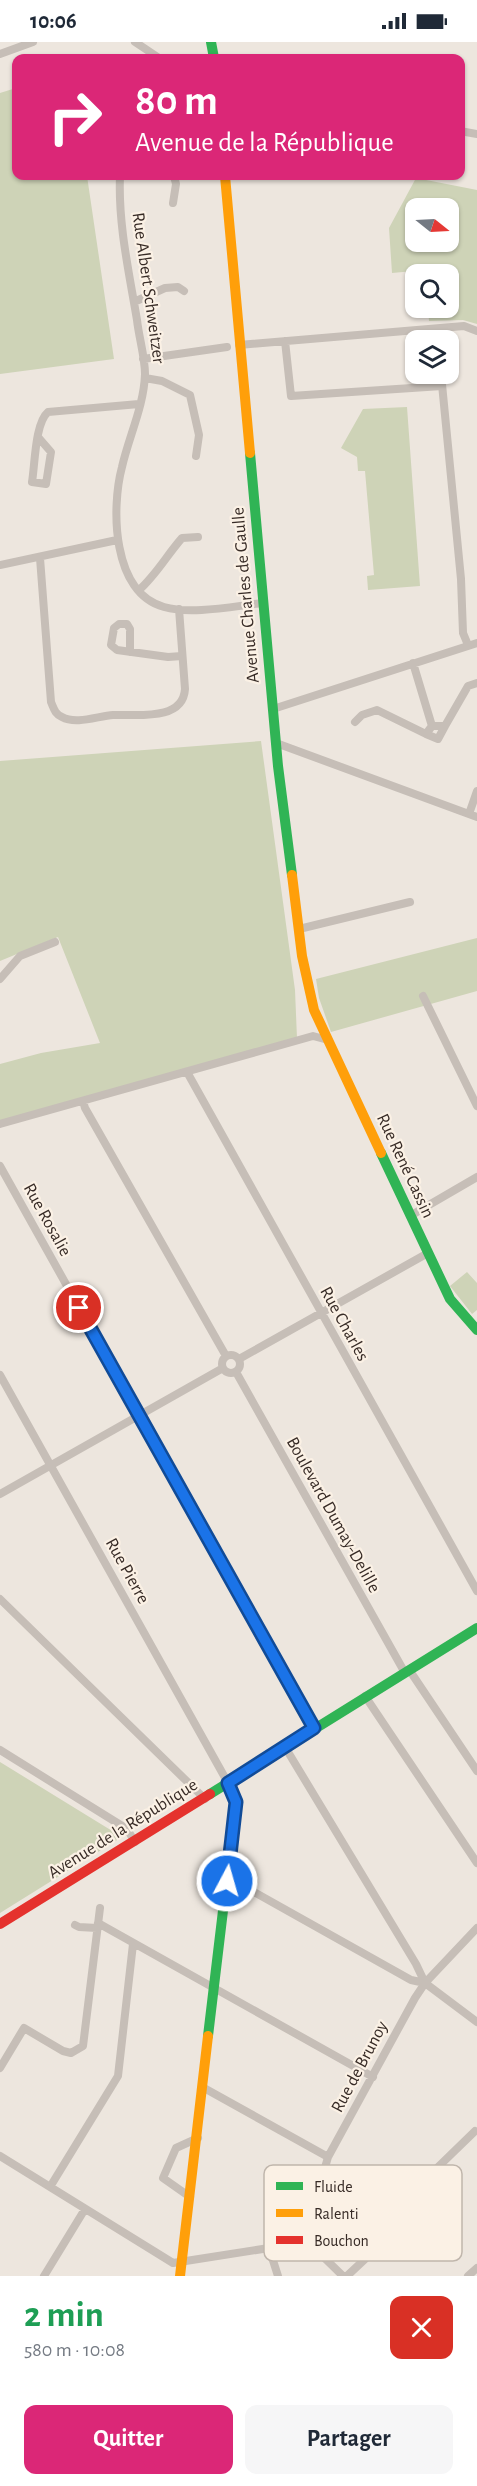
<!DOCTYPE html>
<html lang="fr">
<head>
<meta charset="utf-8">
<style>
	:root { --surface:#fff; --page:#f6f6f7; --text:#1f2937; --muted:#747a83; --accent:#db2777 }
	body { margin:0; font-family:"Alegreya Sans",sans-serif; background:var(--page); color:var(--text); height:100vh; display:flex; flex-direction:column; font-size:22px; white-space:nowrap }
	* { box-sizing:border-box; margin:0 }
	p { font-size:20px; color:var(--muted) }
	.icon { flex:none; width:33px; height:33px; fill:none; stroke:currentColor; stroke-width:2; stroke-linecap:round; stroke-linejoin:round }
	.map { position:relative; height:2234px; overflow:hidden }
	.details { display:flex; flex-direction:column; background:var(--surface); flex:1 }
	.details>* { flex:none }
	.hud { position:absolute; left:12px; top:12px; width:453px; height:126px; border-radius:12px; box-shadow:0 2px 4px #0004; background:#db2777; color:#fff; overflow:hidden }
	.needle { width:39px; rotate:108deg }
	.tools { position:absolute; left:405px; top:156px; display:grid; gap:12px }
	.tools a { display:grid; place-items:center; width:54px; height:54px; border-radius:12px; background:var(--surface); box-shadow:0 2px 4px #0004; font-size:30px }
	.pin { position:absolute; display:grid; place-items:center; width:51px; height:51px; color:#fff; margin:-26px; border:3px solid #fff; border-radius:50%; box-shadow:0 2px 6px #0007 }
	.me { position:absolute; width:66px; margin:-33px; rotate:6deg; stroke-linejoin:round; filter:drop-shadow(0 0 4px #0008) }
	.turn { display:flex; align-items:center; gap:21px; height:126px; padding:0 24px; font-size:27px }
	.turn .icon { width:78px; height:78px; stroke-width:2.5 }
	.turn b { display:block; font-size:42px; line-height:51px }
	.round { display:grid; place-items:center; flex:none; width:63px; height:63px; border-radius:12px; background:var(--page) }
	.overview { display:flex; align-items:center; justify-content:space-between; height:102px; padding:0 24px }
	h1 { font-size:36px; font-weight:700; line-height:45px; color:#1e9e55 }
	.cta { display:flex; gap:12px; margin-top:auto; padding:12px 24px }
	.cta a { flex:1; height:69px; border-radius:12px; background:var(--accent); color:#fff; font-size:24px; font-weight:700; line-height:69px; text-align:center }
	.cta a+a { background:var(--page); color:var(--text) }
	.status { display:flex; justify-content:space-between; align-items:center; height:42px; padding:0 30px; background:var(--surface); direction:ltr }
	.status svg { height:16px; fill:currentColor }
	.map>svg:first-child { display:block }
	.green { fill:#ced3b7; fill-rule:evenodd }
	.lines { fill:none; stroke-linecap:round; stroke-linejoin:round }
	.street { stroke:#c6beb7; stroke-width:8 }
	.fast { stroke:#30b455; stroke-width:10 }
	.slow { stroke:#ff9f0a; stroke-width:10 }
	.jam { stroke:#e5322d; stroke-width:10 }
	.route-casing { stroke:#114b97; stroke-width:15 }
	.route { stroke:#1a73e8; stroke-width:10 }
	.labels { text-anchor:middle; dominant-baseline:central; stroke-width:4.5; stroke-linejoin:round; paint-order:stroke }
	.street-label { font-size:18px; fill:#372b26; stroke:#fbf1e5 }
	.key { fill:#fbf1e5; stroke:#c0b6ac; stroke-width:1.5 }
	.key-label { font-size:16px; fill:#372b26 }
</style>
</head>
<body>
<div class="status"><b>10:06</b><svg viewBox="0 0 49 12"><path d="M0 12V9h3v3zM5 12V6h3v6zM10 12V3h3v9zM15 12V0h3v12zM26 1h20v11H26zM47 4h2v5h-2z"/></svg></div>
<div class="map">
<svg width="477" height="2234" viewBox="0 0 477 2234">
	<rect width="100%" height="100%" fill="#ede6de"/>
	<path class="green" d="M16,46V134H87L114,317L0,332V51Z
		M416,136L477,148V282L463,278L429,279L428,266H448V232H425L424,228L392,231L389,186ZM416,166H448V200H416Z
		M407,365L420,544L368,548L367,534L374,533L365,429H358L357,415L341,406L363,367Z
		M261,699L295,948L297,996L0,1079V1022L41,1011L100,1001L58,895L0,919V719Z
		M477,896V949L331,990L319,956L316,937Z
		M467,1230L477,1241V1268L472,1272L450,1244Z
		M0,1720L122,1795L0,1871Z"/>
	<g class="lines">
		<path class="street" d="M135,0L159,16
			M0,12L33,0
			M460,89L477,92
			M120,134C118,182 129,230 137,278C139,296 145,315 145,332C144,364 129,394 122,425C111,466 112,551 164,565C192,573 234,564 263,561
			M173,161L176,142L174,134
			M134,260L165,246L178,245L184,249
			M439,287V298
			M285,299L291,354L442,344
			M239,303L464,284L477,289
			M143,317L227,305
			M441,332L461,537L463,591L468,603
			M145,336L162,339L190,353L199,393L196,414
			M38,395L51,410L46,442L32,440C35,422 35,381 48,370L139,362
			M40,516L51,660C54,667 55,672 62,675C76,683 98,674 113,673C135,672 183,680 185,647L179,567
			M0,523L117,498
			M139,548C156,533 167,513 182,496L198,495
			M130,610V587L127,582H119L114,586L111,603L117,608L168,615L182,614
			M413,621L432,684
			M273,667L477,601
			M355,680L362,673L377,668L426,692
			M432,684H445L438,697L426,692Z
			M445,684L468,644L477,641
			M276,701L477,775
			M469,772L477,749
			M299,887L410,860
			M0,937L20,914L55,900
			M423,954L477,1064
			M187,1030L477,1549
			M83,1059L85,1066L226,1314
			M0,1082L313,994L328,998
			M0,1124L314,1686
			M410,1174L477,1135
			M222 1322a9 9 0 1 1 18 0a9 9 0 1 1-18 0Z
			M239,1317L428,1211
			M236,1330L405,1631
			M0,1333L228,1741
			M0,1452L223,1326
			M0,1557L205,1757
			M410,1629L477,1729
			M365,1654L477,1821
			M285,1705L416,1922L425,1941
			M0,1708L127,1787L135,1800
			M227,1839L238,1841L411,1938L425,1941L477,1980
			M98,1881L373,2035
			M75,1883L79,1885L97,1886
			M0,2026L24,1986L63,2009L71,2011L83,2004L100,1866
			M204,2046L328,2115
			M0,2114L173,2221L269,2206L305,2197L343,2234
			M50,2145L118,2034L133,1902
			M190,2155L163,2136L176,2106L198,2096
			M305,2197L328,2115L415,1956L425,1941L477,1886
			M269,2206L278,2234
			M44,2234L85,2167
			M347,2234L380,2203L388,2190L392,2176L403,2159L475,2089
			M468,2234L477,2226"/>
		<path class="fast" d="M211,0L214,16
			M250,411L278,724L292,833
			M381,1111L450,1257L477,1288
			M210,1752L477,1586
			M208,1994L236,1760L228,1741"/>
		<path class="slow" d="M225,134L250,411
			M292,833L302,914L314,968L381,1111
			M180,2234L208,1994"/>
		<path class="jam" d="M0,1882L210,1752"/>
	</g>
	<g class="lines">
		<defs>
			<path id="route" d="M79,1266L314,1686L228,1741L236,1760L227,1839"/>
		</defs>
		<use href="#route" class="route-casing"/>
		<use href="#route" class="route"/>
	</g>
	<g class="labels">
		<g class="street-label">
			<text transform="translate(148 246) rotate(82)">Rue Albert Schweitzer</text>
			<text transform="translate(246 553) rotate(-95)">Avenue Charles de Gaulle</text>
			<text transform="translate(405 1124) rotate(65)">Rue René Cassin</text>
			<text transform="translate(47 1178) rotate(61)">Rue Rosalie</text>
			<text transform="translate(344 1282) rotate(61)">Rue Charles</text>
			<text transform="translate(333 1473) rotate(61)">Boulevard Dumay-Delille</text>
			<text transform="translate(127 1529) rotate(61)">Rue Pierre</text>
			<text transform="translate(123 1787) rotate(-32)">Avenue de la République</text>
			<text transform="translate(360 2025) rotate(-62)">Rue de Brunoy</text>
		</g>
	</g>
	<rect x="264" y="2123" width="198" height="96" rx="9" class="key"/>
	<rect x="276" y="2140" width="27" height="8" fill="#30b455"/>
	<rect x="276" y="2167" width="27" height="8" fill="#ff9f0a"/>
	<rect x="276" y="2194" width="27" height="8" fill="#e5322d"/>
	<g class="key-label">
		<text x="314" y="2150">Fluide</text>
		<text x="314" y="2177">Ralenti</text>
		<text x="314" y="2204">Bouchon</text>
	</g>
</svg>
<div class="tools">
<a><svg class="needle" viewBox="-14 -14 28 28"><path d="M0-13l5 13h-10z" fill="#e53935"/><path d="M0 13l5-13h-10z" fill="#747a83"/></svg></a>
<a><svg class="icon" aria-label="search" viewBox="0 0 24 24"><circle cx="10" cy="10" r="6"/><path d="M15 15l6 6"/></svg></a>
<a><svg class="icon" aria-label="layers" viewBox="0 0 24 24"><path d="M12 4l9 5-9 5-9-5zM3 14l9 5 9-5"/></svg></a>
</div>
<div class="pin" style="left:79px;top:1266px;background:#d93025"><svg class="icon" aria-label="arrive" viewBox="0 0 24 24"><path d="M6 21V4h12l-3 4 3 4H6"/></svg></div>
<svg class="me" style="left:227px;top:1839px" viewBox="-20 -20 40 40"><circle r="17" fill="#1a73e8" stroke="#fff" stroke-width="3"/><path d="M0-11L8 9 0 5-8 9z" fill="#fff"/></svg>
<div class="hud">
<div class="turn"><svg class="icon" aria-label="right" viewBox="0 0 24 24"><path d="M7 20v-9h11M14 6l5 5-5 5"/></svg><div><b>80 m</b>Avenue de la République</div></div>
</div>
</div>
<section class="details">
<div class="overview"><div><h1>2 min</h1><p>580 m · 10:08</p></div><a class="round" style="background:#d93025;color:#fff"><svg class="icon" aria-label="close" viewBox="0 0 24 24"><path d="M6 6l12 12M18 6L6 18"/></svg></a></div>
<div class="cta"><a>Quitter</a><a>Partager</a></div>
</section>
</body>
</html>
